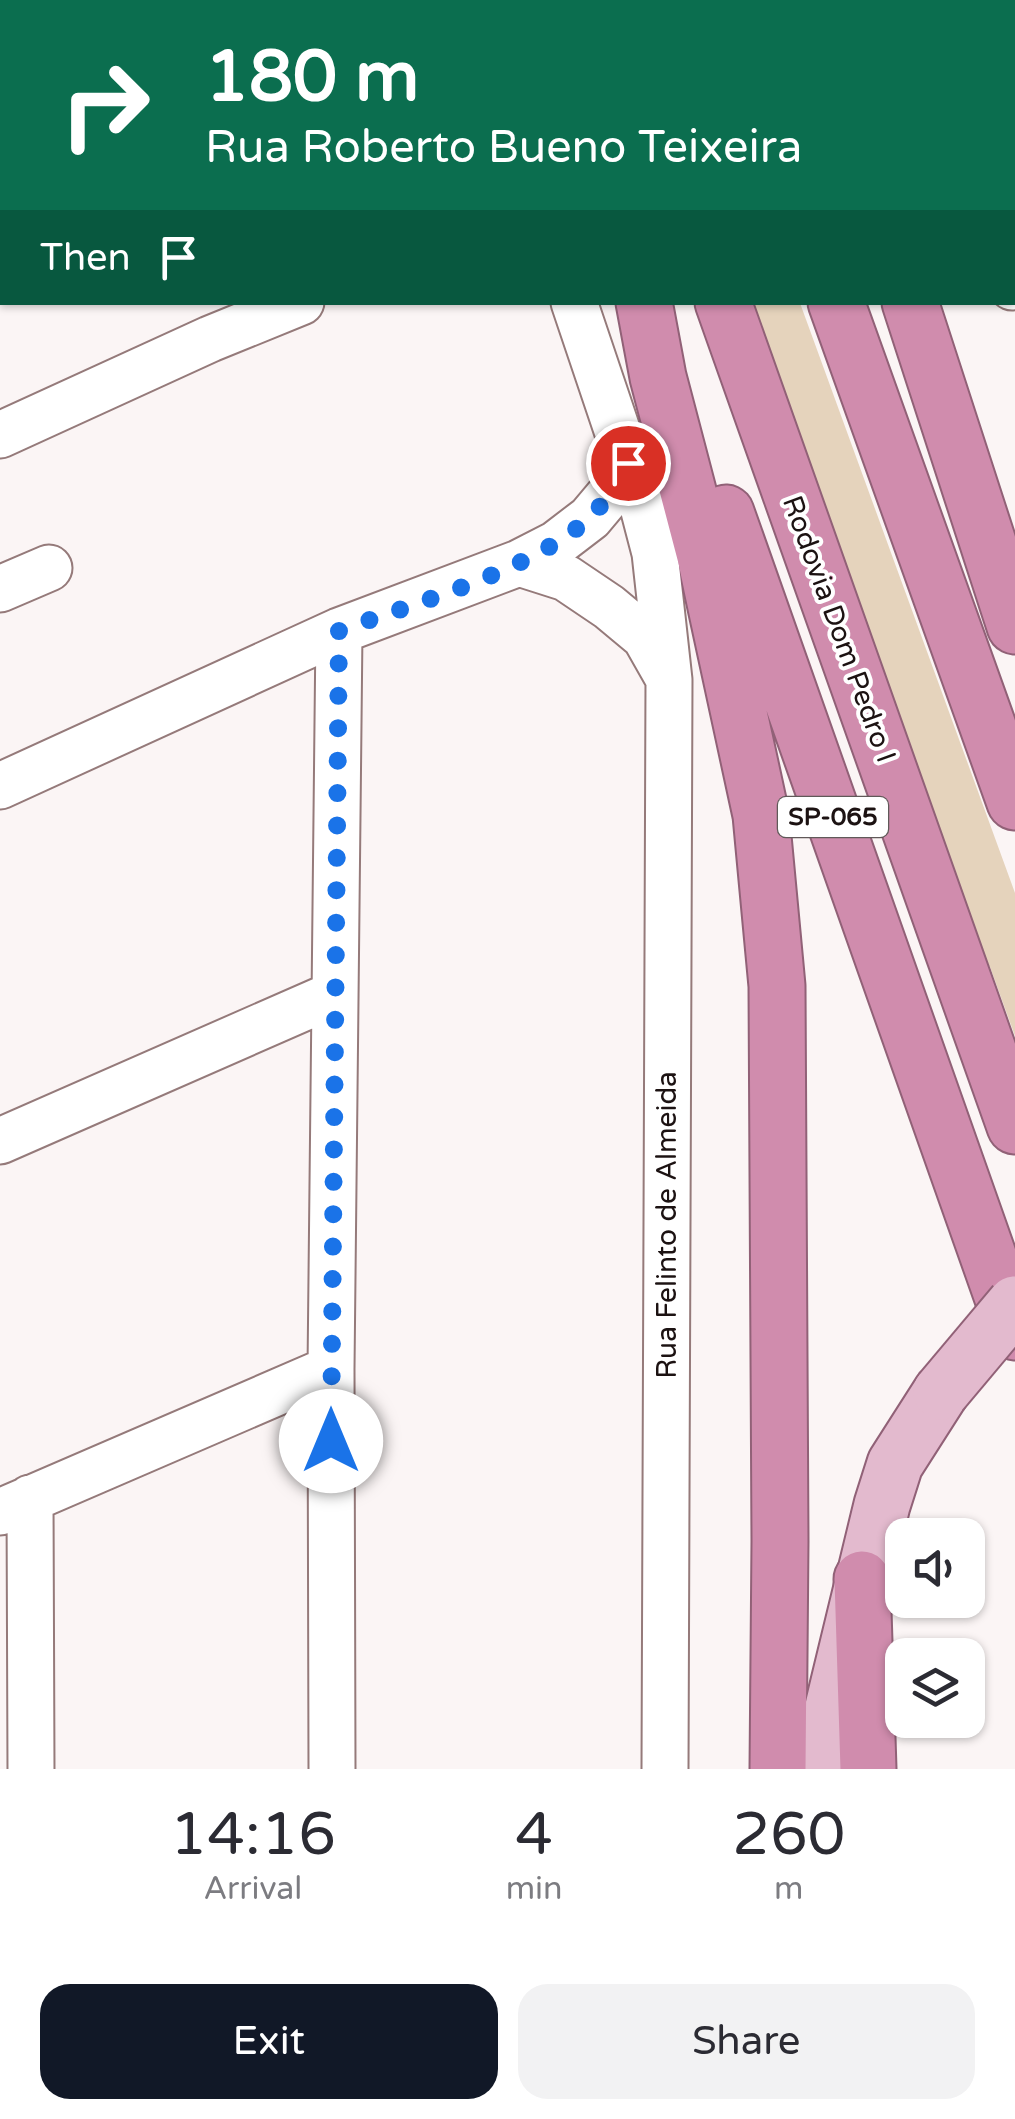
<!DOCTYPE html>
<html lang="en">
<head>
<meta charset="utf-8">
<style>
	:root { --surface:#fff; --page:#f2f2f3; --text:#2b2b33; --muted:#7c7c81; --accent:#111827 }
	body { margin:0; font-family:"Varela Round",sans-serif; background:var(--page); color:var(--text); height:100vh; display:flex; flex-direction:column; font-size:38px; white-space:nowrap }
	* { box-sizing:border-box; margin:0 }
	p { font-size:32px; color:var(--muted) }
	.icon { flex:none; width:55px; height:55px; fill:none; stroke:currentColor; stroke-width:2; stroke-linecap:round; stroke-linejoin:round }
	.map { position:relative; height:1769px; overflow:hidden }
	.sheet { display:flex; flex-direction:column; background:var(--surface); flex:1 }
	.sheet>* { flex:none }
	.hud { position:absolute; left:0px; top:0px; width:1015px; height:305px; box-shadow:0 2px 8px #0004; background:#0b6e4f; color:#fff; overflow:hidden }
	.buttons { position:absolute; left:885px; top:1518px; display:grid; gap:20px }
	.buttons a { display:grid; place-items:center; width:100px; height:100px; border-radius:20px; background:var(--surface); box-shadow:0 2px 8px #0004; font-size:50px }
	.pin { position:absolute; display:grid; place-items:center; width:85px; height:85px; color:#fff; margin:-42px; border:5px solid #fff; border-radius:50%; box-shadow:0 2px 10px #0007 }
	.me { position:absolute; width:110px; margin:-55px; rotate:0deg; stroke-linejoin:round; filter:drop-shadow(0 0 8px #0008) }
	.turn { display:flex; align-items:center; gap:35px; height:210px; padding:0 40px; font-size:45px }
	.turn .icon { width:130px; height:130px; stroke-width:2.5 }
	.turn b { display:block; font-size:70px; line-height:85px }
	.then { display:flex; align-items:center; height:95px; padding:0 40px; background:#0003; gap:20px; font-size:38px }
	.eta { display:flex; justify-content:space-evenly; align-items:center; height:170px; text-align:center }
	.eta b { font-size:60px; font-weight:600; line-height:70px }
	.cta { display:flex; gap:20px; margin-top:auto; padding:20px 40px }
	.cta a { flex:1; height:115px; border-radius:30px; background:var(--accent); color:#fff; font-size:40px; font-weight:600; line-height:115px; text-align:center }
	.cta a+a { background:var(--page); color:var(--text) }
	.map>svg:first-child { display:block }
	.green { fill:#e5d3bc }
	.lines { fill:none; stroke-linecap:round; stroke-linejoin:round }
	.minor-casing { stroke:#957a7a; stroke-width:49 }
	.major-casing { stroke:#916177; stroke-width:59 }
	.highway-casing { stroke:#916177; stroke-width:59 }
	.minor { stroke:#fff; stroke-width:45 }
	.major { stroke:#e3bace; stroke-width:55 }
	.highway { stroke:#d08cad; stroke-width:55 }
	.major-bridge-casing { stroke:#916177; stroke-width:59; stroke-linecap:butt }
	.major-bridge { stroke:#e3bace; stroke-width:55 }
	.route { stroke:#1a73e8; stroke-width:18; stroke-dasharray:0 32.4 }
	.labels { text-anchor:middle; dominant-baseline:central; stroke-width:8; stroke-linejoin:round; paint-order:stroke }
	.shield { fill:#fff; stroke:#605959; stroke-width:2.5 }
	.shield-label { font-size:25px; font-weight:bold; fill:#1c1212 }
	.street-label { font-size:28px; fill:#1c1212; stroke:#fff }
</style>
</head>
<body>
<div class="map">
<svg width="1015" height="1769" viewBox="0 0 1015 1769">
	<rect width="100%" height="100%" fill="#fbf5f5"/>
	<path class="green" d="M749,303H800L1015,893V1036L990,967L980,953Z"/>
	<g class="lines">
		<defs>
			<path id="minor" d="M96,0L97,2
				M471,0L472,2
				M885,0L886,2
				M1012,287L1015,284
				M574,302L643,507L655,553L669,680L665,1769
				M0,435L210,339L301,302
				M519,563L566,578L609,607L645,637L666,674
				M0,589L49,568
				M0,786L339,631L519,563L556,544L590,518L611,493L628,463
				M0,1141L335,994
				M30,1498L31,1769
				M0,1512L331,1369
				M332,1769L331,1369L339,631"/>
			<path id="major" d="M818,1769L882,1505L895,1464L941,1392"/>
			<path id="highway" d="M545,0L546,2
				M616,0L617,2
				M730,0L731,2
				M802,0L803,2
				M644,302L658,377L705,556L761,815L777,986L780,1541L778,1769
				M723,302L1015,1126
				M836,302L1015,802
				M910,302L1015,626
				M726,513L1015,1332
				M862,1579L868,1769"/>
		</defs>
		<use href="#minor" class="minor-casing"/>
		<use href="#major" class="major-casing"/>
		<use href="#highway" class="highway-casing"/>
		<use href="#minor" class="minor"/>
		<use href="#major" class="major"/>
		<use href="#highway" class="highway"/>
		<defs>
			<path id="major-bridge" d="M941,1392L1015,1304"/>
		</defs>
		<use href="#major-bridge" class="major-bridge-casing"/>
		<use href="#major-bridge" class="major-bridge"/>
	</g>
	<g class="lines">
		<path class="route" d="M331,1441L339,631C414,603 528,572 587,520C605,504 616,483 628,463"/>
	</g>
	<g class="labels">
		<rect class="shield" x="778" y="797" width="110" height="40" rx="8"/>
		<g class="shield-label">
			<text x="833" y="817">SP-065</text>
		</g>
		<g class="street-label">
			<text transform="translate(839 629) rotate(70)">Rodovia Dom Pedro I</text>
			<text transform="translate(667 1225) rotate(-90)">Rua Felinto de Almeida</text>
		</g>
	</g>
</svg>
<div class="buttons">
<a><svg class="icon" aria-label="sound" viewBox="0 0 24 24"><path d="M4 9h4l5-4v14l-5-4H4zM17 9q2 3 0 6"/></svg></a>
<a><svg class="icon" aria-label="layers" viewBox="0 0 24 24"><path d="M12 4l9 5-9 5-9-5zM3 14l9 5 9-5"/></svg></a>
</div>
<div class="pin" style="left:628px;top:463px;background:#d93025"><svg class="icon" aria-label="arrive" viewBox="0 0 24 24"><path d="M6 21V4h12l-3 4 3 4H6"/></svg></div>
<svg class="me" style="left:331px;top:1441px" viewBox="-20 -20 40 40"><circle r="19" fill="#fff"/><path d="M0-13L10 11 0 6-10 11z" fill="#1a73e8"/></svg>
<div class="hud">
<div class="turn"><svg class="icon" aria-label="right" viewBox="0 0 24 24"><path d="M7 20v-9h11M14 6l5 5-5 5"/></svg><div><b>180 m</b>Rua Roberto Bueno Teixeira</div></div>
<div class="then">Then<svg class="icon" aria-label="arrive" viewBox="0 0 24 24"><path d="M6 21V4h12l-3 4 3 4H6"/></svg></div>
</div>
</div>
<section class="sheet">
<div class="eta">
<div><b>14:16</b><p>Arrival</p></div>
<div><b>4</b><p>min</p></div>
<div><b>260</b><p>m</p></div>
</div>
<div class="cta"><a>Exit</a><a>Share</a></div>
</section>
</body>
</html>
